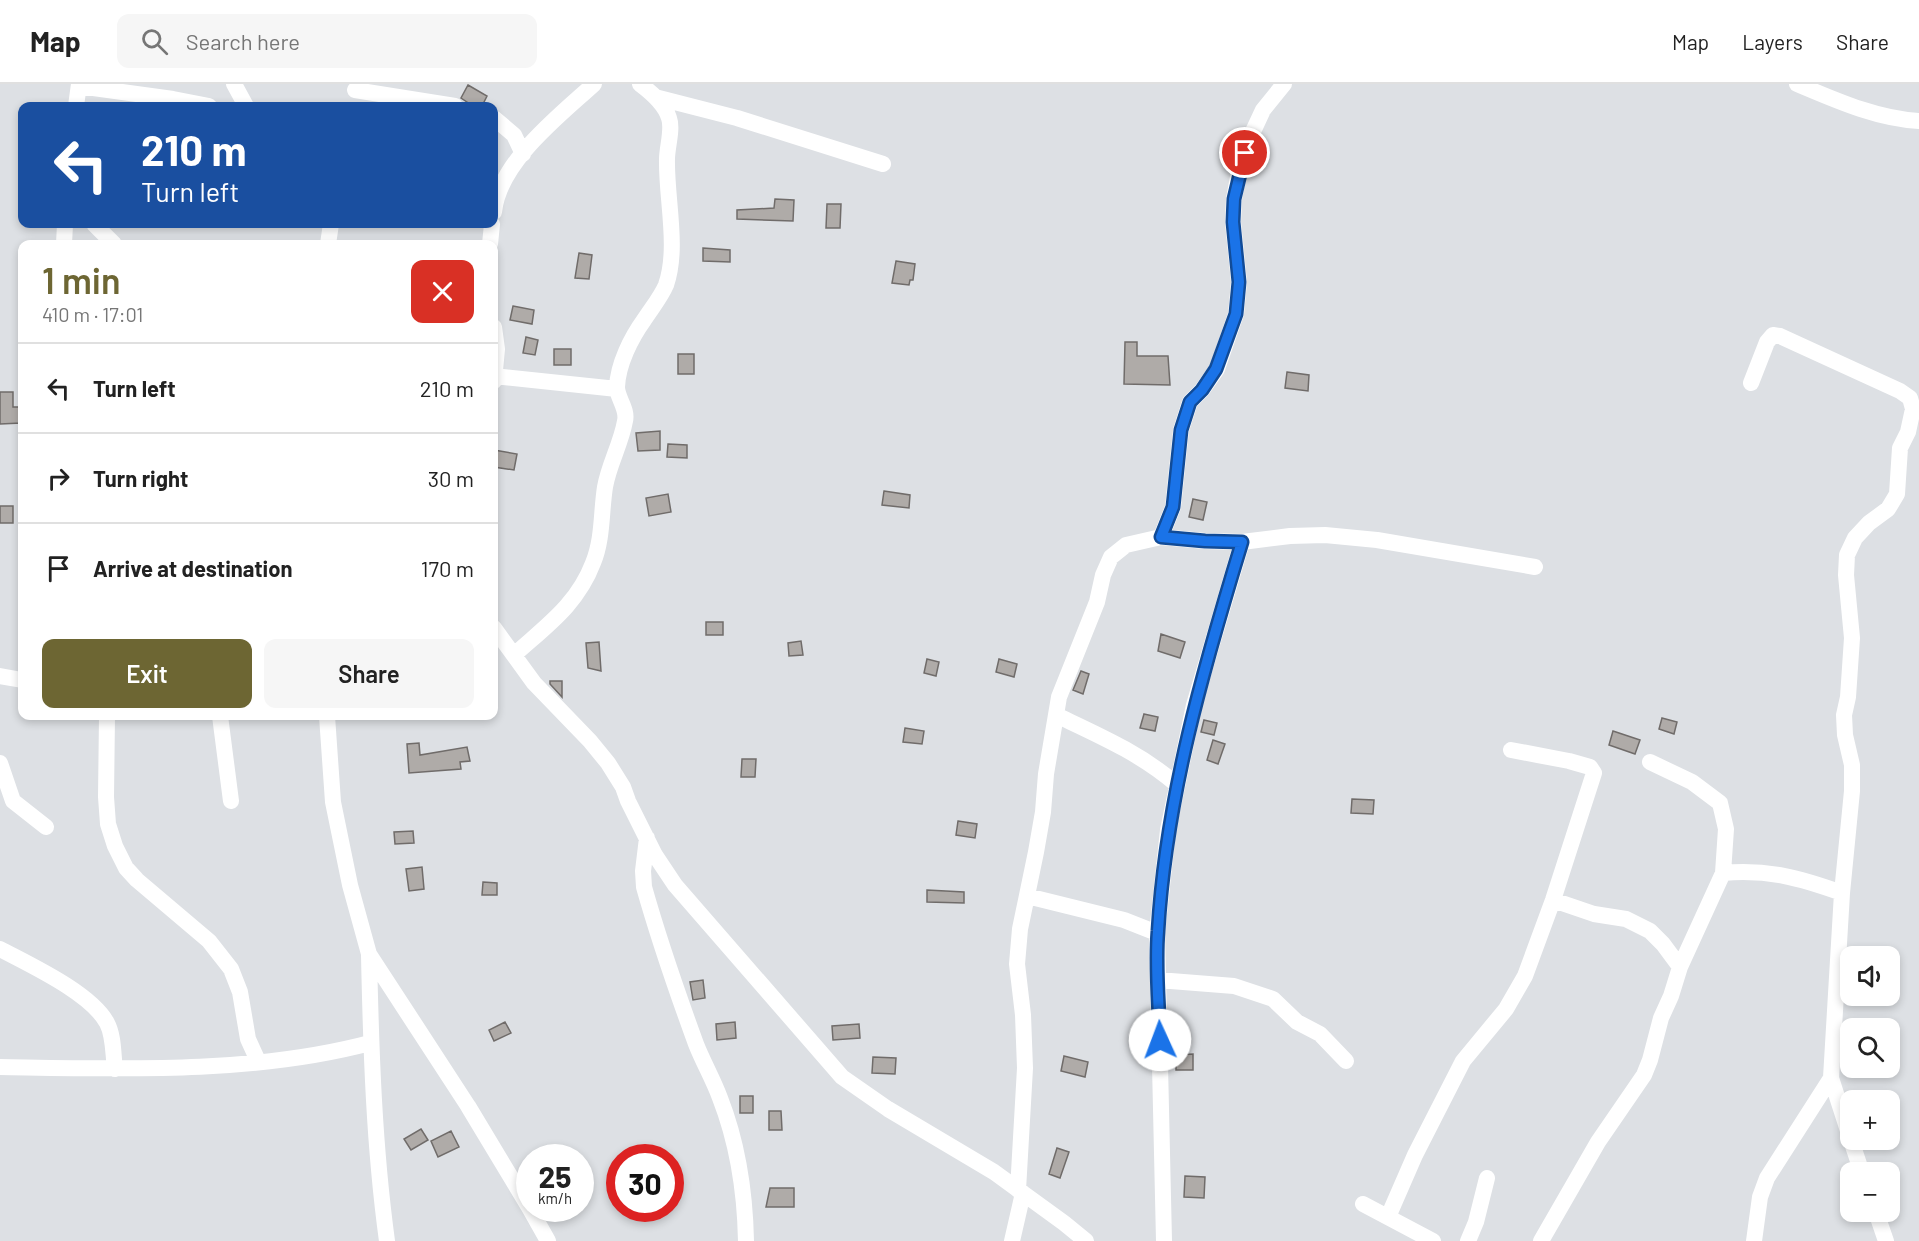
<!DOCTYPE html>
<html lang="en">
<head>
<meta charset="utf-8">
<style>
	:root { --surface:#fff; --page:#f6f6f6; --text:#222; --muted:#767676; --line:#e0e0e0; --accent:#6d6633 }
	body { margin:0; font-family:Barlow,sans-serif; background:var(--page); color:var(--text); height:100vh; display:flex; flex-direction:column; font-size:22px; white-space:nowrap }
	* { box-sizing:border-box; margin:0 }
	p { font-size:20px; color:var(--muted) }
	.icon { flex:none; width:33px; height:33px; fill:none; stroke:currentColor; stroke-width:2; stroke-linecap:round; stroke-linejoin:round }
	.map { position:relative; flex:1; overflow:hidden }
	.drawer { position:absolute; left:18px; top:156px; width:480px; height:480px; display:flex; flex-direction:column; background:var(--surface); border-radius:12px; box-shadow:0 3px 9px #0003 }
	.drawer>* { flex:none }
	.top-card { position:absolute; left:18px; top:18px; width:480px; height:126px; border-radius:12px; box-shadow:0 3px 9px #0003; background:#1a4fa0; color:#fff; overflow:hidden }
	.fabs { position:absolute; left:1840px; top:862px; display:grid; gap:12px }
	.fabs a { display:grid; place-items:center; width:60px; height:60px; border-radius:12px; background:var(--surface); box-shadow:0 3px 9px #0003; font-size:30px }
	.speed { position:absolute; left:516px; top:1060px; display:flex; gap:12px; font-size:30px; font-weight:700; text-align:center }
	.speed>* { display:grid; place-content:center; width:78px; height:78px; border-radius:50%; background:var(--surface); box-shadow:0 3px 9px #0003; line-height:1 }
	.speed small { font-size:15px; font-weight:400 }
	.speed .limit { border:9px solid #d22; background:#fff; color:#111 }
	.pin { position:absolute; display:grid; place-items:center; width:51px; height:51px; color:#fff; margin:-26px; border:3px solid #fff; border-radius:50%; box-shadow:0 2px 6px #0007 }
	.me { position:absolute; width:66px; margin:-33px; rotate:358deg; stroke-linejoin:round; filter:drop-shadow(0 0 4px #0008) }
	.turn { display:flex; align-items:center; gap:21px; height:126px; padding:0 24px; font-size:27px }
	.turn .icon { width:78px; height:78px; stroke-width:2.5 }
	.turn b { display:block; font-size:42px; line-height:51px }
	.round { display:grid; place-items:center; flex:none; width:63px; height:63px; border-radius:12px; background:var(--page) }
	.summary { display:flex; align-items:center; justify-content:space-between; height:102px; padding:0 24px }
	h1 { font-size:36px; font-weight:600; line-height:45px; color:var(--accent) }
	.button { display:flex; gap:12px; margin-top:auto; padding:12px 24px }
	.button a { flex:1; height:69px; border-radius:12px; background:var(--accent); color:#fff; font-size:24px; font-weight:600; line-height:69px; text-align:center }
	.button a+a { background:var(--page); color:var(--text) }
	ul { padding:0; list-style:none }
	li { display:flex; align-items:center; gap:18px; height:90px; padding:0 24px; border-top:2px solid var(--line) }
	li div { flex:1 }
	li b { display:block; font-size:22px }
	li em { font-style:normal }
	header { display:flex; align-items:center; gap:36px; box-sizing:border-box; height:84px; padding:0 30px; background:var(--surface); border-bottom:2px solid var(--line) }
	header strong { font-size:28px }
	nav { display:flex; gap:33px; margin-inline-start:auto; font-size:21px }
	.search { width:420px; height:54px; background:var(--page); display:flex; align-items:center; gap:15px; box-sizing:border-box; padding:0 21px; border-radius:12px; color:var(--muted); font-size:22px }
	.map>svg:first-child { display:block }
	.building { fill:#afaba8; stroke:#706c6a; stroke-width:1.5 }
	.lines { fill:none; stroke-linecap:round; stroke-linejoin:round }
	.minor { stroke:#fff; stroke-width:16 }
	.route-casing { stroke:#114b97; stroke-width:15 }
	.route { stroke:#1a73e8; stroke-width:10 }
</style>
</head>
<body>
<header>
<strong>Map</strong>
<div class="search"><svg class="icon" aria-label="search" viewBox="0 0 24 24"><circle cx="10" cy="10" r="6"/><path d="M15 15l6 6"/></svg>Search here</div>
<nav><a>Map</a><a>Layers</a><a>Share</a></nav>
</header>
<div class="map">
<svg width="1919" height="1157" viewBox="0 0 1919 1157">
	<rect width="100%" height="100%" fill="#dde0e4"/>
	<path class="building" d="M468,1L487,12L482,22H473L461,14Z
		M775,115L794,116L793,137L737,135V126L774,124Z
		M827,120H841L840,144H826Z
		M703,164L730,166V178L703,177Z
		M579,169L592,171L589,195L575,194Z
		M896,177L915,180L913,196H910L909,201L892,199Z
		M513,222L534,226L532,240L510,236Z
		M526,253L538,256L535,271L523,269Z
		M1125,258H1137V272H1168L1170,301L1124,300Z
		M554,265H571V281H554Z
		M678,270H694V290H678Z
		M1287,288L1309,291L1308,307L1285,304Z
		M0,308H13V323H21V339L0,340Z
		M660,347V366L638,367L636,349Z
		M668,360L687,361V374L667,373Z
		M494,366L517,370L514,386L494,383Z
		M884,407L910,411L909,424L882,421Z
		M668,410L671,428L649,432L646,414Z
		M1193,415L1207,418L1203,436L1189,433Z
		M0,422H13V439H0Z
		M706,538H723V551H706Z
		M1161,550L1185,558L1180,574L1158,567Z
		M801,557L803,571L789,572L788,559Z
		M599,558L601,587L588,584L586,559Z
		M927,575L939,578L936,592L924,589Z
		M999,575L1017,580L1014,593L996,588Z
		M1081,587L1089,590L1083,610L1073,606Z
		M550,597H562V613L550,600Z
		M1144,630L1158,633L1155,647L1140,644Z
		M1662,634L1677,638L1674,650L1659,645Z
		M1204,636L1217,639L1214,651L1201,648Z
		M905,644L924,647L922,660L903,658Z
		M1613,647L1640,656L1635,670L1609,661Z
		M1213,656L1225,660L1218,680L1207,676Z
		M419,659L420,671L467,663L470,677L460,678L461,685L409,689L407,660Z
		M742,675H756L755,693H741Z
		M1352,715L1374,716L1373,730L1351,729Z
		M958,737L977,740L975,754L956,751Z
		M413,747L414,759L395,760L394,748Z
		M422,783L424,805L409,807L406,785Z
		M483,798L497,799V811H482Z
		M927,806L964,808V819L927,818Z
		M703,896L705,914L693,916L690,898Z
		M505,938L511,949L494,957L489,946Z
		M735,938L736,954L717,956L716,940Z
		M859,940L860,954L833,956L832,942Z
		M1193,970V986H1176V971Z
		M1064,972L1088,978L1085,993L1061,987Z
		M873,973L896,974L895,990L872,989Z
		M740,1012H753V1029H740Z
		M769,1027H781L782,1046H769Z
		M421,1045L428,1056L411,1066L404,1055Z
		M451,1047L459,1063L438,1073L431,1057Z
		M1057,1064L1069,1068L1060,1094L1049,1090Z
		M1185,1092L1205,1093L1204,1114L1184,1113Z
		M770,1104H794V1123H766Z"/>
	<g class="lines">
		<path class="minor" d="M234,0L246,22
			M1797,0C1835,16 1877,35 1919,37
			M79,2L173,15L209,22
			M355,6L455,22
			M655,13L737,34L883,80
			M76,22L79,0
			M494,34L514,51L523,70
			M494,128C499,78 559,32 594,0
			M94,140L114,160
			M64,160L65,140
			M328,160L331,140
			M490,160L492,140
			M494,243L497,265L494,297
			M494,292L617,305
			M1751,299L1767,258L1773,251L1780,252L1900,307L1910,314L1913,325L1908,348L1900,364L1897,410L1888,425L1869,439L1855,454L1847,471L1846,491L1852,554L1848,613L1844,631L1845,651L1852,681V707L1842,809L1831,994L1767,1094L1760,1113L1754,1157
			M1161,453L1173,423L1181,346L1190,318L1202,306L1217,285L1236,230L1239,198L1233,138L1234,115L1240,82L1249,56L1263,26L1284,0
			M494,544L534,599L590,657L608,679L623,703L628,717L655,771L675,801L842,993L888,1025L994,1088L1064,1139L1086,1157
			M514,571C546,542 577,521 593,479C603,455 601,428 605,403C609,380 621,360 625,337C628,325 617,314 617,303C618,280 631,254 644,236C651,225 661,213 666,201C679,164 666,114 667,75C667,63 673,45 669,34C665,20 652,9 640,0
			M0,592L22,596
			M1056,631C1098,651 1140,669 1176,700
			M107,632L106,713L108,740L115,762L126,784L137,796L209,857L231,885L240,908L248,955L258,977
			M220,632L231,717
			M327,632L333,718L350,801L369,870L468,1022L530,1125
			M0,679L13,717L46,743
			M647,754L643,787L644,803C659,856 677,908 696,960C703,978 713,995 720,1014C738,1060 745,1107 746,1157
			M1723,789C1768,785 1800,794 1842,809
			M1027,812L1124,836L1157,849
			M1553,816L1594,830L1626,835L1650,847L1663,860L1680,883
			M0,865C30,881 91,909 107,939C114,952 113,971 115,985
			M369,871C371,966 374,1062 387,1157
			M1158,896L1234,902L1273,915L1297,938L1320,950L1346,977
			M0,983C121,985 253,990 370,959
			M1831,994L1851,1056
			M1851,1056L1862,1089
			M1018,1106L1025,984L1023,931L1017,880L1020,845L1036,768L1043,728L1046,690L1059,613L1097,518L1103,491L1111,473L1126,461L1161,453L1205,457L1242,458L1290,452L1325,451L1377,456L1535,483
			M1363,1120L1433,1157
			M530,1125L548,1157
			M1876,1128L1886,1157
			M1388,1133L1415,1071L1463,977L1506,925L1525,892L1553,816L1594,689L1590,683L1569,677L1511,666
			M1012,1157L1023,1109
			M1164,1157L1157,849L1168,746L1194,621L1242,458
			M1468,1157L1476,1138L1487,1094
			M1541,1157L1598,1058L1644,991L1650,976L1661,934L1671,912L1680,883L1723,789L1726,745L1720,719L1692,698L1650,678"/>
	</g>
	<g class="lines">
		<defs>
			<path id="route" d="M1160,956C1159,920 1155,883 1158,847C1166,713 1203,586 1242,458L1205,457L1161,453L1173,423L1181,346L1190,318L1202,306L1216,285L1236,230L1239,198L1233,138L1234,115L1245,69"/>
		</defs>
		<use href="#route" class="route-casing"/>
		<use href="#route" class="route"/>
	</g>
</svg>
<div class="fabs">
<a><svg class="icon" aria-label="sound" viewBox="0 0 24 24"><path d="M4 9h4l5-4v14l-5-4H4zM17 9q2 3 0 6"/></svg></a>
<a><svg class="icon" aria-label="search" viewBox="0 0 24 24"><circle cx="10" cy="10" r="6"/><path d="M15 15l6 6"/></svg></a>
<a>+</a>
<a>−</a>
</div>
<div class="speed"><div>25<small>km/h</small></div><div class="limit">30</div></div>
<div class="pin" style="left:1245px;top:69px;background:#d93025"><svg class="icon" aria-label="arrive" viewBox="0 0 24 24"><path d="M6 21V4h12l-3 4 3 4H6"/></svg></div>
<svg class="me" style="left:1160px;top:956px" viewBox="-20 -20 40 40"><circle r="19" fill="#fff"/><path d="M0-13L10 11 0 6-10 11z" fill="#1a73e8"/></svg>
<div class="top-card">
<div class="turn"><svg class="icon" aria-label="left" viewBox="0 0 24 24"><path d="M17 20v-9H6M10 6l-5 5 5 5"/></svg><div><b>210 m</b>Turn left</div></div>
</div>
<section class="drawer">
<div class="summary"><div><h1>1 min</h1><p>410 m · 17:01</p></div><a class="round" style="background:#d93025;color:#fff"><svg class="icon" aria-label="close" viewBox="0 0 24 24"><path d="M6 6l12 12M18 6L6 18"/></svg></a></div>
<ul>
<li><svg class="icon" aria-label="left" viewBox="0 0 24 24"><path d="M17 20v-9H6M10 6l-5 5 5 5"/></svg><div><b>Turn left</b></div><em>210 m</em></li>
<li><svg class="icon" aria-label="right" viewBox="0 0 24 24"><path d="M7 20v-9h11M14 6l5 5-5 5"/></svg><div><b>Turn right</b></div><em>30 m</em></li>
<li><svg class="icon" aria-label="arrive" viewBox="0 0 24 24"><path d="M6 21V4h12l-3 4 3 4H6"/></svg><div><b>Arrive at destination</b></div><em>170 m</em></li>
</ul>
<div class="button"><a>Exit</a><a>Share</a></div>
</section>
</div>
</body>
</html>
